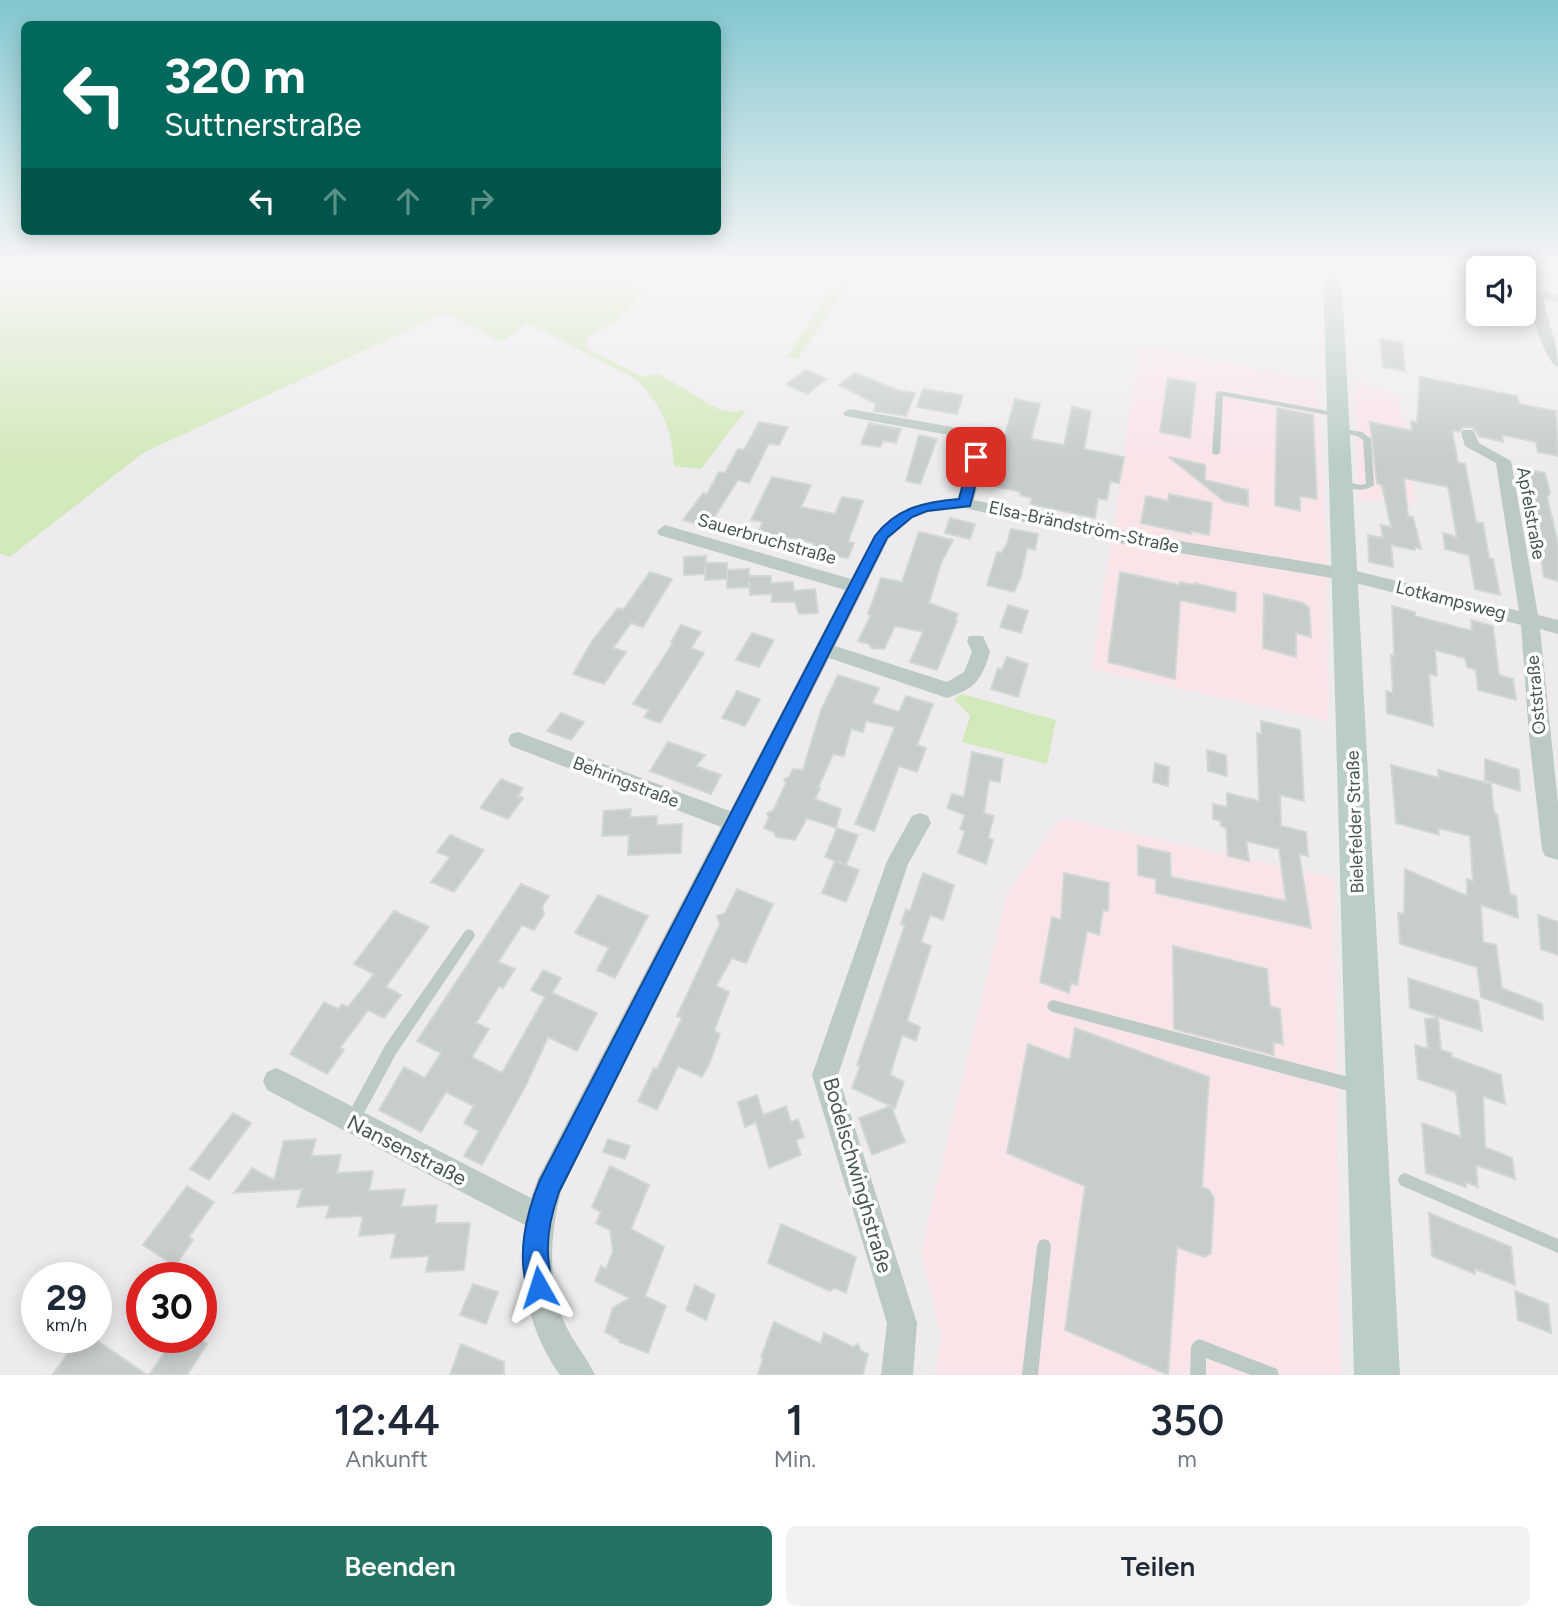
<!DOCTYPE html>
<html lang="de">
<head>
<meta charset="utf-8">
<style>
	:root { --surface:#fff; --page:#f2f2f3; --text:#1f2937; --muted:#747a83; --accent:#237263 }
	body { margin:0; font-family:Figtree,sans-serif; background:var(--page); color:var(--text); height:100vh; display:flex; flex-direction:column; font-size:26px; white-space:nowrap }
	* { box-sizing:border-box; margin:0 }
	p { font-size:23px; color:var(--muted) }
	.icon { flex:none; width:38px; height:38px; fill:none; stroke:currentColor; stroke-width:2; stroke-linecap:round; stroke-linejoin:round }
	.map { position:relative; height:1375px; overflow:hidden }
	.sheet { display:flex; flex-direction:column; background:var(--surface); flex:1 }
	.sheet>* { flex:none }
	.hud { position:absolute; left:21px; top:21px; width:700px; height:214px; border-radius:10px; box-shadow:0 4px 18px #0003; background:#00695c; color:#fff; overflow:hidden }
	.tools { position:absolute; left:1466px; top:256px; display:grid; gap:14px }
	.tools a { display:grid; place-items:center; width:70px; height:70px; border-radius:10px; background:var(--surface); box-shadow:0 4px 18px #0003; font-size:35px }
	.speed { position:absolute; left:21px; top:1262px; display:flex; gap:14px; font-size:35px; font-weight:700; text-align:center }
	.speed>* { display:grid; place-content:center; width:91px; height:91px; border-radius:50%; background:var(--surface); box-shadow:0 4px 18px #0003; line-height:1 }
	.speed small { font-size:18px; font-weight:400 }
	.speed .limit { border:10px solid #d22; background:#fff; color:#111 }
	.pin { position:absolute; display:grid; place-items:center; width:60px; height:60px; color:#fff; margin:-30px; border-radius:14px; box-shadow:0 4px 10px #0006 }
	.me { position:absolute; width:77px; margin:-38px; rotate:354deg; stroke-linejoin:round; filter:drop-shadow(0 0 5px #0008) }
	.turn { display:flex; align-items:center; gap:24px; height:147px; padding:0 28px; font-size:32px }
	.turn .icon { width:91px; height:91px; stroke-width:2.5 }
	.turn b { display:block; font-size:49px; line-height:60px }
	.lanes { display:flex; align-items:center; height:66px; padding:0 28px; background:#0003; justify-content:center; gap:35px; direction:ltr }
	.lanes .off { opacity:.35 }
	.eta { display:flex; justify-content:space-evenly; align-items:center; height:119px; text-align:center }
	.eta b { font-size:42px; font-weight:600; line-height:49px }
	.action { display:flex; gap:14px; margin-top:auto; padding:14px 28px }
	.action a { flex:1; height:80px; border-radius:10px; background:var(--accent); color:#fff; font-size:28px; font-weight:600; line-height:80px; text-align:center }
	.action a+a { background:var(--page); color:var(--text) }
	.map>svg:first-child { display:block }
	.commercial { fill:#f9e4e8 }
	.green { fill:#d2e9bc }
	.building { fill:#c6cdcc; stroke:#d0d7d5; stroke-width:2 }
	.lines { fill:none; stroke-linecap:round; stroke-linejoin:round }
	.lane { fill:#bbcac3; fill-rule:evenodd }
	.street { fill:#bbcac3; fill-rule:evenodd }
	.secondary { fill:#bacec7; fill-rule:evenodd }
	.route { fill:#1a73e8; stroke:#114b97; stroke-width:2 }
	.labels { text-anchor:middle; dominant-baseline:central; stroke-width:7; stroke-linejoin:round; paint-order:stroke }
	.street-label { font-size:18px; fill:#465750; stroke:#fff }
	.near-street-label { font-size:21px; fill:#465750; stroke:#fff }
</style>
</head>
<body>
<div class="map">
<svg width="1558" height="1375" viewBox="0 0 1558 1375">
	<rect width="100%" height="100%" fill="#eeebee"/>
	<path class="commercial" d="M1140,346L1317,381L1326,527L1328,721L1092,669Z
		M1353,380L1399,397L1402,421L1406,422L1416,504L1393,499L1359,502Z
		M1061,818L1334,878L1341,1375H935L941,1336L921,1251L1007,894Z"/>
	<path class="green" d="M0,268H607L641,289L643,293L616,321L589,337L585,347L642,377L659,374L718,409L732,412L746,410L701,469L674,466C672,430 662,403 634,378L527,323L504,341H499L445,313L143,453L10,557L0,554Z
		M847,268H858L798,359L786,357Z
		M962,694L1056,720L1047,764L962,742L970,716L954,699Z"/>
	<path class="building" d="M1380,339L1402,343L1405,371L1383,367Z
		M806,370L826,379L807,394L786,384Z
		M855,373L897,390L915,393L906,416L874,411L876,404L839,385Z
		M1420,377L1517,396L1519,404L1556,411L1558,456L1538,452L1536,442L1502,435L1503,442L1479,436L1473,427H1463L1459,432L1452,430L1458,463L1465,464L1476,522L1483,523L1489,558L1493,559L1500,595L1475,589L1469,555L1445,549L1443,533L1457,537L1448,487L1404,478L1408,516L1413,517L1421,549L1415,547V550L1391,545L1393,567L1369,562L1368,535L1383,538L1381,525L1391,527L1382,485L1377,483L1370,422L1412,431L1411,421L1417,423Z
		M1168,378L1196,383L1190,438L1160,432Z
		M923,389L963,395L957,414L917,407Z
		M1015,399L1040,404L1031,439L1064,445L1072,407L1091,411L1084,449L1124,457L1119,483L1110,481L1107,500L1098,498L1095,518L1030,504L1032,498L1020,495L1021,492L989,485L997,464Z
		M1277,408L1313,415L1317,499L1300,496V511L1275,505Z
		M759,422L788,427L779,445L769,443L749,483L738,480L708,527L683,520L703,493L707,494L719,472L725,473L738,449L744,450Z
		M869,423L901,429L896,443L883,441L880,447L861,444Z
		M919,435L937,439L920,484L906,481Z
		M1169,457L1205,465V480L1248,490V506L1224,501Z
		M1521,468L1545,473L1550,493L1547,497L1558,544V581L1544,577L1536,523L1533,522Z
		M772,477L811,485L801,507L835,514L842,497L863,501L848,542L854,543L848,558L811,550L814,543L780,536L777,543L755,538L763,522L751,520Z
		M1169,494L1212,503L1209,535L1191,531V534L1141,523L1146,496L1168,501Z
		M950,518L975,524L970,539L945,533Z
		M1011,529L1038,534L1035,550L1027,548L1021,577L1014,592L987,585L997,552L1001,553L1007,544Z
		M919,532L953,540L941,563L929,603L958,614L955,620L957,621L937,670L910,662L923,632L895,626L884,649L871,648L869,644L858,641L871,615L868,614L881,578L902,582Z
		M706,556L705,574L684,575V557Z
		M706,563H727V579L705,580Z
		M749,569V576H771V583L793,582L794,591L815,589L818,613L799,614L795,602H772V594L750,595L749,581V587L727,588V570Z
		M650,572L672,579L643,627L631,623L613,648L626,652L604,684L573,674L592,641L618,608L623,610Z
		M1120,572L1180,585V582L1194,585V583L1236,593L1235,612L1180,600L1175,679L1108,662Z
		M1264,594L1303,603L1309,608L1311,637L1296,633V657L1263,648Z
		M1008,605L1028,611L1021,633L1000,627Z
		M1392,606L1415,612V616L1472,631L1471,620L1493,626L1499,675L1513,679L1516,700L1478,690L1476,670L1467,667L1465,658L1435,650L1437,676L1429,674L1433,726L1387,713L1386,691L1393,693L1391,655L1394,656V649Z
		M681,625L701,632L691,648L704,653L660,723L644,717L649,710L633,704L673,643L671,642Z
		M752,633L774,640L759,667L736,660Z
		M1007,657L1028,664L1018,697L991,689L998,668L1002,669Z
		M838,675L879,688L872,703L899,712L906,696L933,704L917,745L926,748L917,772L899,766L874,831L855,824L895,727L866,721L863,732L851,729L844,756L833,754L818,788H820L815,799L841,809L836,828L807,818L795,840L776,837L774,832L764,828L769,818L767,813L773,811L786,783L784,779L789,777L793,769L803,770L821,710Z
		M737,691L760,699L745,726L722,718Z
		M561,713L584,722L571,740L547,731Z
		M1261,721L1300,730L1304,801L1280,795L1281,826L1306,832L1308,856L1299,854L1311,928L1156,893V879L1138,875V846L1170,853L1171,877L1286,901L1279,849L1246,841L1249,861L1228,856L1226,828L1221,826V821L1213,819V804L1227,807V793L1259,801L1257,733L1261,734Z
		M668,742L705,755L696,766L721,775L711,794L650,771Z
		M1207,750L1226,755L1227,776L1208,771Z
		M972,752L1003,759L1000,782L989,780L984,813L994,816L988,838L993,840L986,864L958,853L965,831L960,829L965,815L947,808L952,794L964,797Z
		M1485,759L1519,770L1520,791L1485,780Z
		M1155,763L1169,767L1168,786L1153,782Z
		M1391,765L1439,778L1438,770L1491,784L1494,813L1497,814L1510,894L1516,896L1518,918L1481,905L1483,942L1496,945L1502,988L1542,1004L1543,1020L1481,997L1477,967L1400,944L1398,913L1404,914L1405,869L1467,896V879L1473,881L1470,836L1438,828L1439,835L1396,823Z
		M501,779L523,788L518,796L523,798L508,819L480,808Z
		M631,809L630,817L657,816V825L682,824L681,853L628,855L629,835L602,836L604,811Z
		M837,828L858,835L846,865L859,870L846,902L822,893L835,861L843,864L825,857Z
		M450,835L484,850L454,892L431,882L450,857L437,852Z
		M923,873L954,885L943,920L930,915L921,942L931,946L907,1021L920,1027L916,1041L902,1035L890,1075L904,1082L895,1108L891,1106L905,1142L872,1155L859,1118L891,1106L852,1088L860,1066L857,1065L905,925L901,924L906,909L910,911Z
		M1064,873L1109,883L1108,911L1103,910L1099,935L1087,931L1077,985L1071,983L1069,993L1040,982L1052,917L1061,920Z
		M521,884L549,896L542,907L544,914L534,930L522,925L498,962L515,969L503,988L499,986L476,1023L489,1029L472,1057L502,1073L545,997L531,990L543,970L561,978L552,993L597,1013L577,1051L548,1037L526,1085L482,1165L464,1156L479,1131L464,1123L474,1106L446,1092L421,1132L379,1110L404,1067L425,1078L441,1053L417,1041Z
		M737,889L773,904L746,963L732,958L716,986L729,992L714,1031L720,1034L710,1062L702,1077L678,1066L657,1110L638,1101L654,1068L657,1069L682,1018L677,1016L720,924L717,916L725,913Z
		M598,895L648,916L615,978L597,970L609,948L575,933Z
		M394,911L429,927L386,987L401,995L384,1018L368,1010L340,1048L344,1050L327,1074L290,1054L324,1002L338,1009L342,1004L348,1007L374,974L354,964Z
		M1538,915L1558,922V955L1541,949Z
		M1173,946L1267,969L1270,1006L1280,1009L1283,1044L1273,1042L1274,1055L1174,1029Z
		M1408,978L1478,1001L1482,1031L1410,1008Z
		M1438,1018L1441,1050L1451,1053L1452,1057L1501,1075L1505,1104L1483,1096L1485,1147L1512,1158L1515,1179L1476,1165L1478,1187L1466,1182V1187L1426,1173L1422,1123L1461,1137L1456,1092L1418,1079L1415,1045L1428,1049L1425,1019Z
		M1075,1028L1209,1077L1202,1187L1208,1189L1214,1198L1211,1253L1204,1257L1177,1247L1168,1375L1065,1330L1085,1186L1007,1153L1028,1044L1070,1060Z
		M757,1095L763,1115L786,1106L791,1122L798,1119L804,1137L796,1140L801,1155L769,1168L756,1122L745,1127L738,1102Z
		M233,1113L251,1123L209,1180L190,1169Z
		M316,1139L311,1156L341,1155L337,1173L373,1171L369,1191L405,1189L401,1207L437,1205L435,1223H470L464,1270L426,1272L429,1256L391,1258L396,1233L359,1236L363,1216L326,1218L330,1205L297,1207L302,1189L234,1193L252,1168L274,1180L284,1141Z
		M608,1139L630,1146L625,1159L603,1152Z
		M610,1166L649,1185L631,1229L664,1247L645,1296L666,1306L648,1353L619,1342L620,1340L605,1332L613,1308L629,1298L595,1281L601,1266L606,1269L613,1251L610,1230L596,1223L601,1212L592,1207Z
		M187,1186L214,1202L189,1237L193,1240L175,1266L143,1245Z
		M1429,1213L1511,1247L1515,1285L1475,1269V1274L1432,1256Z
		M781,1224L856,1257L846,1293L835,1288L830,1291L768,1263Z
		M473,1284L498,1292L486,1324L460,1315Z
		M695,1285L715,1295L706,1320L686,1310Z
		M1515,1291L1548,1304L1551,1333L1518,1320Z
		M774,1322L821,1344L824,1333L853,1347L858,1344L861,1351L868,1354L863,1375H758L763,1358L761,1357Z
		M80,1337H92L147,1375H52Z
		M175,1337H198L207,1344L187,1375H149Z
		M461,1344L504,1362V1375H450Z"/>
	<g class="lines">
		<path class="lane" d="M1528,268H1536L1524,274V270Z
			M1554,268H1558V270L1555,269Z
			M1220,391L1339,413L1343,415L1339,417L1223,396L1220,453L1216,455L1212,453L1216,393Z
			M1337,428L1362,432L1371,439L1374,485C1363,493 1352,489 1339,486L1338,484L1342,481L1361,485L1366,484L1363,440L1357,436L1337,432Z
			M469,929L473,931L475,935L473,939L396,1054L357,1126L352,1128L347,1126L345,1121L347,1116L386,1044L465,931Z
			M1053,1000L1356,1079L1361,1081L1363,1086L1361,1091L1356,1093L1053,1012L1049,1010L1047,1006L1049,1002Z
			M1405,1173L1558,1239V1253L1400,1185L1398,1180L1400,1175Z
			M1044,1239L1049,1241L1051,1246L1038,1375H1022L1037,1246L1039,1241Z
			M1199,1339L1277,1369L1279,1375H1251L1206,1358V1375H1190L1191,1347L1194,1342Z"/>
		<path class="street" d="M1524,274L1533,279L1540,291L1558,294V302L1543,299C1548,322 1558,344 1558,367C1543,362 1524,290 1524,274Z
			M850,409L958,428L979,436L986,450L974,500L1101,528L1344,568L1519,611L1496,463L1465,446L1461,433L1463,430H1473L1479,443L1511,461L1538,615L1558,620V634L1540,629L1558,803V860L1545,856L1542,849L1529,736L1521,625L1344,580L1101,540L965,508L928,512L913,518L889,538L835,646L947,682L964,672L972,652L967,641L969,636H983L990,652C981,681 976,688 947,698L829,658L561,1191C550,1235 547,1282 565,1324C573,1342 587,1357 595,1375H560C529,1332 517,1277 525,1225L267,1090L263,1081L267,1072L276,1068L285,1072L531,1198L538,1178L721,827L511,746L508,740L511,734L518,732L730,811L845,590L659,535L657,531L665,525L851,579C881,521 890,505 958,498L970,450L968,442L954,436L845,416L843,413Z
			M920,813L928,816L931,823L908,864L838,1075L917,1323L913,1375H881L887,1323L812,1075L887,861L912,816Z"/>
		<path class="secondary" d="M1323,268H1341L1400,1375H1354Z"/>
	</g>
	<linearGradient id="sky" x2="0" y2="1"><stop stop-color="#83c7cf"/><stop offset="0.58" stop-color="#f7f6f7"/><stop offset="1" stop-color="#f7f6f7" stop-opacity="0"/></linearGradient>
	<rect width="1558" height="461" fill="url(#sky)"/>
	<path class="route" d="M976,453L983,457L970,506L927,511L912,517L887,538L559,1192C552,1212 547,1231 548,1252C548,1267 554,1281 548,1295L539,1299L530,1295C515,1259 526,1214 540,1180L875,536C897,507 926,502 959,499L970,457Z"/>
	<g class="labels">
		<g class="street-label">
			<text transform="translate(1531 513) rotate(80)">Apfelstraße</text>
			<text transform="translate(1084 527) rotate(12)">Elsa-Brändström-Straße</text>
			<text transform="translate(767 539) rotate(16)">Sauerbruchstraße</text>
			<text transform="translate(1451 600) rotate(14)">Lotkampsweg</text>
			<text transform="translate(1536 695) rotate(-95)">Oststraße</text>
			<text transform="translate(626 782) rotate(21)">Behringstraße</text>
			<text transform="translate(1355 822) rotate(-92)">Bielefelder Straße</text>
		</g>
		<g class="near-street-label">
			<text transform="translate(407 1150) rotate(27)">Nansenstraße</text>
			<text transform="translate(858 1175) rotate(74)">Bodelschwinghstraße</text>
		</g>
	</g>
</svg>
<div class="tools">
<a><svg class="icon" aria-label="sound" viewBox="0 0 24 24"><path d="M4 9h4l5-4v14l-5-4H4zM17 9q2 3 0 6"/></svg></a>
</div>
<div class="speed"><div>29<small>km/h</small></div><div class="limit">30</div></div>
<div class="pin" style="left:976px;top:457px;background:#d93025"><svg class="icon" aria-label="arrive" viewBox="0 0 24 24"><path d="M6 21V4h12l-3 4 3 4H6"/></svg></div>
<svg class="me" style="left:539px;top:1287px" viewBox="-20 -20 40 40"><path d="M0-17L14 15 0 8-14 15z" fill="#1a73e8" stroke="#fff" stroke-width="4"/></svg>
<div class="hud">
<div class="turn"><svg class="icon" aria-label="left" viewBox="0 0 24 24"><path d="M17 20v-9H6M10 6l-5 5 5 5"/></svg><div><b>320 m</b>Suttnerstraße</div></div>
<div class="lanes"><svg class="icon" aria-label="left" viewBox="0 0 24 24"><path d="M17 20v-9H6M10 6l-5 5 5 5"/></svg><svg class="icon off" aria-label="ahead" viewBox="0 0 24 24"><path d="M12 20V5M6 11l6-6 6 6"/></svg><svg class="icon off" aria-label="ahead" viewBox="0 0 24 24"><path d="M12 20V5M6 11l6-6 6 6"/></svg><svg class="icon off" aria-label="right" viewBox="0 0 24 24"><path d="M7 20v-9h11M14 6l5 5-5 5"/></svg></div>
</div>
</div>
<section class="sheet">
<div class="eta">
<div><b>12:44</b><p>Ankunft</p></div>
<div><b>1</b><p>Min.</p></div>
<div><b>350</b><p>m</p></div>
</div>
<div class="action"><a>Beenden</a><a>Teilen</a></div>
</section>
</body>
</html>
